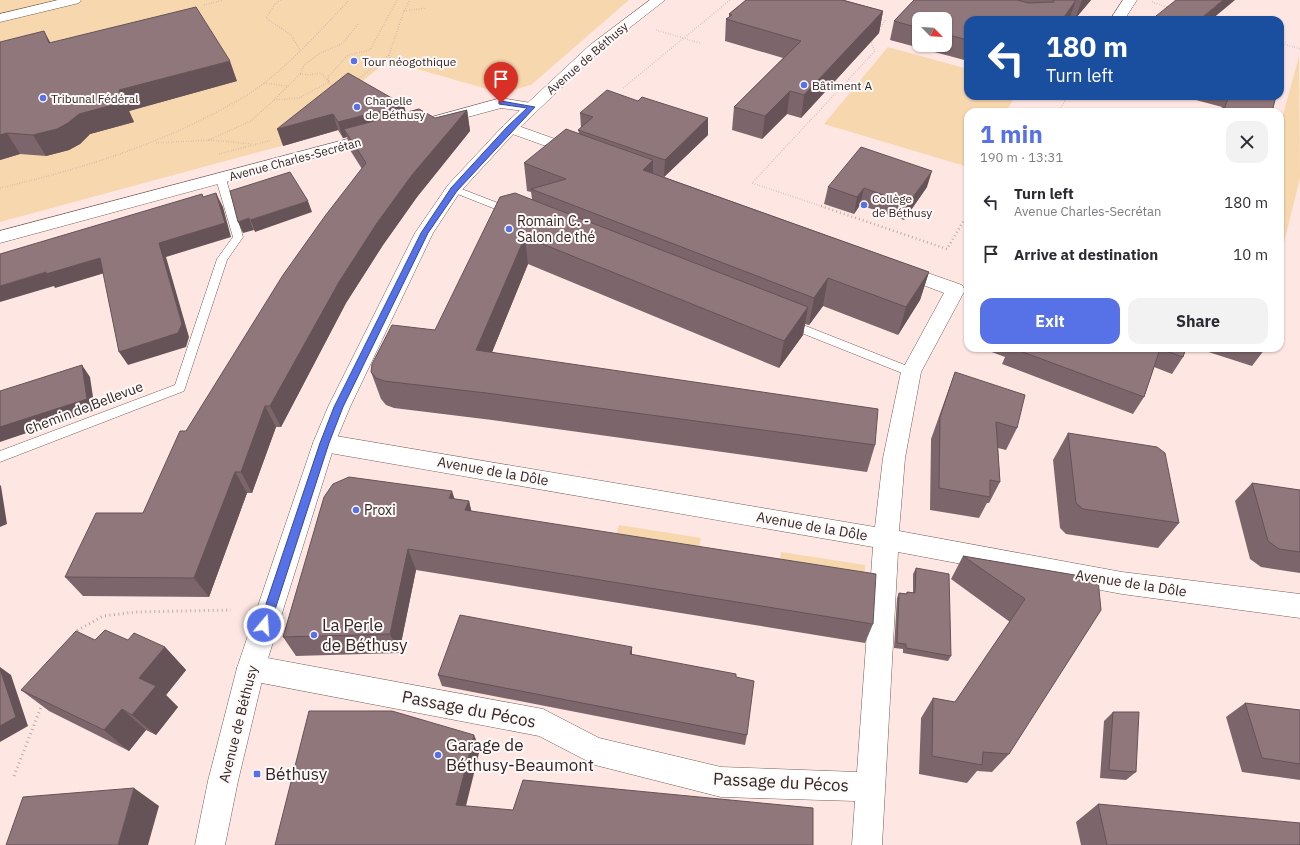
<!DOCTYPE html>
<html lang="en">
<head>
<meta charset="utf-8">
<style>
	:root { --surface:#fff; --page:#f2f2f3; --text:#2b2b33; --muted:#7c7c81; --accent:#5771e7 }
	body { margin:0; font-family:"IBM Plex Sans",sans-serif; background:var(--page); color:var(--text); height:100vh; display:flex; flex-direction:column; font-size:15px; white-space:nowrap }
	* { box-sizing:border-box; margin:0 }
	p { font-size:13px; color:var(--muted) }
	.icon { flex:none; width:22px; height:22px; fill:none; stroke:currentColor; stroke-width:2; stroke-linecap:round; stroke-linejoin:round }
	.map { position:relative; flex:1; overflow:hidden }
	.drawer { position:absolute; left:964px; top:108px; width:320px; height:244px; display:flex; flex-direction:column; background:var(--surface); border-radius:12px; box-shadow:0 1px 3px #0004 }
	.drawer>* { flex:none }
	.hud { position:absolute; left:964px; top:16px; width:320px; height:84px; border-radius:12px; box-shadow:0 1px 3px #0004; background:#1a4fa0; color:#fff; overflow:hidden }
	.needle { width:26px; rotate:114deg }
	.controls { position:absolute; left:912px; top:12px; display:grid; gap:8px }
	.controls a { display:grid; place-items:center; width:40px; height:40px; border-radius:8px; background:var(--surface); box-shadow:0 1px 3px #0004; font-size:20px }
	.pin { position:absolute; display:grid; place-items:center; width:34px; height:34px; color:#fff; margin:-41px -17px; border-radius:50% 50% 50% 0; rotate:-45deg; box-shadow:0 0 4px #0007 }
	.pin .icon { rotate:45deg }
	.me { position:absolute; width:44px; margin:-22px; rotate:18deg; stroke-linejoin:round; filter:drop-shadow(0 0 3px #0008) }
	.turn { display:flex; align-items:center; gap:14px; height:84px; padding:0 16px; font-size:18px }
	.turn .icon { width:52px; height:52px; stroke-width:2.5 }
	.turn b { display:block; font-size:28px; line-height:34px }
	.round { display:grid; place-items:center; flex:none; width:42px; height:42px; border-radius:12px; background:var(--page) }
	.head { display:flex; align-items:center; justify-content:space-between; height:68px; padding:0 16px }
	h1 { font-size:24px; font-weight:700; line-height:30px; color:var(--accent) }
	.primary-button { display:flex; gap:8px; margin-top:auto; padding:8px 16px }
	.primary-button a { flex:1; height:46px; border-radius:12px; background:var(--accent); color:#fff; font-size:16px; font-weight:700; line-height:46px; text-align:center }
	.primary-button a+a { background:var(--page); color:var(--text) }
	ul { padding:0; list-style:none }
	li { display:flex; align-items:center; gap:12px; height:52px; padding:0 16px }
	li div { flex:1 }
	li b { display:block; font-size:15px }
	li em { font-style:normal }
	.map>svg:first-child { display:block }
	.green { fill:#f7d7ad }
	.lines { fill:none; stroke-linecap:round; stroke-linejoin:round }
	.service-casing { stroke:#745d59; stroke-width:1 }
	.minor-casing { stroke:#745d59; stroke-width:1 }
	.tertiary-casing { stroke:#745d59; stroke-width:1 }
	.path-far2 { stroke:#beaba7; stroke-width:1.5; stroke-dasharray:0.5 2; stroke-linecap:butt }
	.path-far1 { stroke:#beaba7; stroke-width:2.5; stroke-dasharray:1 3; stroke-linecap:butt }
	.path { stroke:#beaba7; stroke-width:3; stroke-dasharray:1 3.5; stroke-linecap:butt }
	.service { fill:#fff; fill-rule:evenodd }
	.minor { fill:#fff; fill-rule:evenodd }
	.tertiary { fill:#fff; fill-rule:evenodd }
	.wall { fill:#7c666b; fill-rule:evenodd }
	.shaded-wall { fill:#655357 }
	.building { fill:#90777c; stroke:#655357 }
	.route { fill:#5771e7; stroke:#394996 }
	.poi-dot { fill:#5771e7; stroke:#fef9f8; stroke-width:1.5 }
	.labels { text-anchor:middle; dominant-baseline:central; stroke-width:4; stroke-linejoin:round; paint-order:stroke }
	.far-street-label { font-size:12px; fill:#312725; stroke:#fef9f8 }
	.far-poi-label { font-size:12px; fill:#312725; stroke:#fef9f8; text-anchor:start }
	.poi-label { font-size:14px; fill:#312725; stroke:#fef9f8; text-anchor:start }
	.street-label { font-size:14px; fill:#312725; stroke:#fef9f8 }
	.near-poi-label { font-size:17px; fill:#312725; stroke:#fef9f8; text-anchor:start }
	.near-street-label { font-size:17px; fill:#312725; stroke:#fef9f8 }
</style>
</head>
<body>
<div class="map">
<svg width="1300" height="845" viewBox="0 0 1300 845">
	<rect width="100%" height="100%" fill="#fee7e3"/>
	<path class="green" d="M0,0H629L531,85L501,93L410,67L408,60L385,63L281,146L0,222Z
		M888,47L968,69V96H1015L1006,112H968V167L824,124Z
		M1299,56L1300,178L1280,259V126Z
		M619,525L701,538L696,567L612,553Z
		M781,552L865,565L864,593L778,579Z"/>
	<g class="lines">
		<defs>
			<path id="service" d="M221,176L226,179L243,237L227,260L184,391L0,462V451L175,385L217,259L233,237L216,179Z
				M454,186L516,210L517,212L512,215L508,214L450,191L449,189L450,187Z
				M788,319L915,369L917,372L915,375H907L784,326L782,323Z"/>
			<path id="minor" d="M58,0H81L79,3L0,22V14Z
				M1123,0H1137L1124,20H1110Z
				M501,98L537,104L540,107L537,110L532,112L501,108L438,125L432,123L430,120L432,117Z
				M510,123L583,149L585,152L583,155L577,157L571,155L504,131L502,128L504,125Z
				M378,131L384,133L386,136L384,139L0,243V231Z
				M899,263L962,285L965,290L921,372L905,458L899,531L1122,572L1300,594V618L1122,594L898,552L882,845H852L855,801L721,797L595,765L539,736L251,681L241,677L237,668L241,659L251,655L543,709L599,738L721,767L857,772L873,547L324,452L316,449L313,443L316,437L324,434L875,527L883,458L901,372L944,293L892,273L890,269L892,265Z"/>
			<path id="tertiary" d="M650,0H665L600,51L516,131L460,192L433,233L350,407L335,443L265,668L238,781L225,845H195L208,781L237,668L313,443L328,407L415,233L448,185L504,125L590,45Z"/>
		</defs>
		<use href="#service" class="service-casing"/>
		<use href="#minor" class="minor-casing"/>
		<use href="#tertiary" class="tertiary-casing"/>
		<path class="path-far2" d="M281,0L275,4L266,18L291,35L300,50
			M1152,2L1170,8
			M204,5L223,0
			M404,11L426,8
			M656,30L700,43
			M878,31L886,19
			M1280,43L1300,49
			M389,55L391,62
			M300,74L309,75L321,73L329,82L332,89
			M357,80L389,55L404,11L410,0
			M264,83L287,86
			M623,88L730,0
			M1125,96L1135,99L1136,96
			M274,100L300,74L304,65L319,54L343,43L359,23
			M1058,112L1068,96
			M209,140L251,121L274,100L299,98L329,82L328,77L348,55L370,50L397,0
			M156,143L209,140L253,144
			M219,154L272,140
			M0,188C72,171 143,150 209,116C228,106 248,96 264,83C295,59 322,29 349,0
			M824,207L752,183L875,51L871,42L874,37"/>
		<path class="path-far1" d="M821,206L947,249L964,220L968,222"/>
		<path class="path" d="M76,635L78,630L103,616L136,612L231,610
			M14,776L43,702"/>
		<use href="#service" class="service"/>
		<use href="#minor" class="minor"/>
		<use href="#tertiary" class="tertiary"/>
	</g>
	<path class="wall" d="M746,0H844L883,11L879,33L801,118L787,114L762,139L732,130L734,107L783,58L725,41L726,19L729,17V14Z
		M914,0H1091L1075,19L1070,17L1069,20H968V61L890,40L894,21ZM919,19H945V45H919Z
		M0,42L50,43L237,81L129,111L134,122L90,134L80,144L69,150L46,156L20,154L0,160Z
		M348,73L406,113L435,118L467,110L470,131L417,197L383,245L346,303L281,427H276L252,493H247L209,597L83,596L65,577L143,513L186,431L362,169L350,150L347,137L343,138L338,130L283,146Z
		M1181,96H1276L1272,112H1220L1222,107Z
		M638,101L708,118V135L664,177L653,173L929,272L920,300L898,335L823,306L809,325L805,324L803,335L779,368L528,264L492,352L875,445L867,472L492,420L394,408L386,405L381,399L371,372L435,330L532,199L531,192L527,191L524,163L579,133L578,130L581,128L580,113Z
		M828,187H927L904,220L860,205L854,214L824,204Z
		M981,348H1186L1183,357L1172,374L1154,367L1144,397L1133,414L1002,364L1005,357Z
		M1196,348H1265V349L1252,366Z
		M955,372L1017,428L1006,450L998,448L1000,482L989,503H987L979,518L930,510L931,439L947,394Z
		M1068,433L1179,523L1158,548L1066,534L1060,528L1053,460Z
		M1252,483L1300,490V573L1261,567L1250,559L1235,501Z
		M455,499L469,501L471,511L873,624L865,643L416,570L399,653L296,656L283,637Z
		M963,556L1098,579L1009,754L992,772L977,771L967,783L919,774L921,718L933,698L955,702L1010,622L951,579Z
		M916,568L951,656L948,661L903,653V649L894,648L897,598L899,593L906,594L907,592L913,593V574Z
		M95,640H128L165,647L186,670L166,695L178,707L156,735L146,730L129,751L49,711L21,690Z
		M632,647V655L736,677L747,735L745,745L442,686L438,675Z
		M1245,703L1300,710V780L1242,772L1226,717Z
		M1113,712L1136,772L1126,780L1100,778L1104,721Z
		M1098,804L1300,845H1081L1076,822Z"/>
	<path class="shaded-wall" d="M1076,0L1070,17L1069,20H1062Z
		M1082,0H1091L1075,19Z
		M1223,0H1235L1211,20H1199Z
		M883,11L879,33L801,118L804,95Z
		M44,31L55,51L49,43Z
		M230,61L237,81L129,111L134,122L90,134L80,144L69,150L46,156L33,135L79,114L119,90Z
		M790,91L787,114L762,139L765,116Z
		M404,105L408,121L344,129L347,137L343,138L338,122Z
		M467,110L470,131L417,197L383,245L346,303L281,427L270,406L339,282L377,223L412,175Z
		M333,114L338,130L283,146L277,129Z
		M708,118V135L664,177L665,160Z
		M7,133L20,154L0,160V135Z
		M653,160V188L643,170Z
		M932,171L927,187L904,220L908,204Z
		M864,188L860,205L854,214L857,197Z
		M216,193L223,207L231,237L166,257L189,337L186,347L128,365L119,352L159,243Z
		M308,201L312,212L255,232L250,220Z
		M249,218L254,230L243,233L238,222Z
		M525,237L528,264L482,377L476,350Z
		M100,258L108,272L55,288L54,286L0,302V286L46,272Z
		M929,272L920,300L898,335L906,307Z
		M828,278L823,306L809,325L814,298Z
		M808,307L803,335L779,368L784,341Z
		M82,365L90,377L95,410L0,442V427Z
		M265,406L276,427L252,493L241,472Z
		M235,472L247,493L209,597L194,578Z
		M0,485L1,486L7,524L0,527Z
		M452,491L459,512L449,498Z
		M469,501L474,522L465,510Z
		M408,549L416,570L399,653L390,634Z
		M165,647L186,670L166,695L178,707L156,735L132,715L139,678Z
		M632,647V658L630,654Z
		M0,667L11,675L28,726L0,742Z
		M122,709L146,730L129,751L104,730Z
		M474,735L480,749L463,818L456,805Z
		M134,788L159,806L148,845H118Z"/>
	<path class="building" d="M746,0H842L883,11L804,95L790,91L765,116L734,107L801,41L726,19L732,15L729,14Z
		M914,0H1017L1029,3L1054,2L1053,0H1076L1062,20H968V40L945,34V19H919V28L894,21Z
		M1176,0H1223L1199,20H1151Z
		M196,7L230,61L119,90L124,102L79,114L68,123L57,129L33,135L7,133L0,135V42L44,31L49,43Z
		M348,73L404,105L338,122L333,114L277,129Z
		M607,90L638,101L642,97L708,118L665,160L578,130L593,117L580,113Z
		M1229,96H1276L1272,112H1223Z
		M419,109L435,118L467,110L412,175L377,223L339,282L270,406H265L241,472H235L194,578L65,577L96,513H143L180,431H186L283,275L325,216L366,163L344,129Z
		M566,129L653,160L643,170L929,272L906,307L828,278L814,298L531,189L566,179L524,163Z
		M861,147L932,171L908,204L864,188L857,197L828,187Z
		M290,172L308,201L250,220L249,218L238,222L230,191Z
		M216,193L225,223L159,243L182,324L178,333L119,352L100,258L46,274V272L0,286V254L202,194L203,197Z
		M515,193L808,307L784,341L525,237L476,350L878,409L875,445L486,393L384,381L376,378L371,372L372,364L392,325L435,330L500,197Z
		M1012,348H1186L1183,357L1160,349L1144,397Z
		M82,365L87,399L0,427V391Z
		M955,372L1025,395L1017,428L996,422L1000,482L990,480V497L939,488L940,417Z
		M1068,433L1157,447L1165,453L1179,523L1083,509L1076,503Z
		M349,477L452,491L449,498L469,501L465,510L876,574L873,624L408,549L390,634L283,637L324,497L333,484Z
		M1252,483L1300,490V552L1279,549L1268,541Z
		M963,556L1098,579L1101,610L1009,754L983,752L982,765L932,756L933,698L955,702L1025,599Z
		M916,568L949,574L951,656L906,648V644L897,643L899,593L907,594V592L915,593Z
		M460,615L632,647L630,654L736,674V677L754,681L747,735L438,675Z
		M105,630L128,640L134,633L165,647L139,678L156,686L132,715L122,709L104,730L21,690L76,631L95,640Z
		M0,669L16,717L0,726Z
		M1245,703L1300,710V764L1262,758Z
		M309,711H392L474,735L456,805L513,810L523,780L813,808V845H275Z
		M1113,712H1139L1136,772L1109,770Z
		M134,788L118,845H6L23,797Z
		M1098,804L1300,823V845H1107Z"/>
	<path class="route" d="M501,101L535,107L457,191L428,233L343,407L329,443L270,625L268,628L264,630L260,628L259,625L320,443L334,407L421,233L451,188L507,127L527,108L499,104V101Z"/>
	<g class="poi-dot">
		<circle cx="354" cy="61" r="4"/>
		<circle cx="804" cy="85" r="4"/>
		<circle cx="43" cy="98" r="4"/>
		<circle cx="357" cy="107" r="4"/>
		<circle cx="864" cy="205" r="4"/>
		<circle cx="509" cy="229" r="4"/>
		<circle cx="356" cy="510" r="4"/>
		<circle cx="314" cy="635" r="4"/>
		<circle cx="438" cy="755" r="4"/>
		<rect x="253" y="770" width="8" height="8" rx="2"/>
	</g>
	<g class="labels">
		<g class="far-street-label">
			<text transform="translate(587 58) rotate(-41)">Avenue de Béthusy</text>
			<text transform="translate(295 159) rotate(-15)">Avenue Charles-Secrétan</text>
		</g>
		<g class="far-poi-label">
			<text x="362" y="61">Tour néogothique</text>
			<text x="812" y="85">Bâtiment A</text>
			<text x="51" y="98">Tribunal Fédéral</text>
			<text x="365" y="100">Chapelle<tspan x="365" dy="14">de Béthusy</tspan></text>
			<text x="872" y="198">Collège<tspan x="872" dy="14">de Béthusy</tspan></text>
		</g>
		<g class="poi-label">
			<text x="517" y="221">Romain C. -<tspan x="517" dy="16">Salon de thé</tspan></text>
			<text x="364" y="510">Proxi</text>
		</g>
		<g class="street-label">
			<text transform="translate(84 408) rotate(-21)">Chemin de Bellevue</text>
			<text transform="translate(493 471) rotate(10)">Avenue de la Dôle</text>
			<text transform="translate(812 526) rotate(10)">Avenue de la Dôle</text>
			<text transform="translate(1131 583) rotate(9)">Avenue de la Dôle</text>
			<text transform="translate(238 724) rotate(-76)">Avenue de Béthusy</text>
		</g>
		<g class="near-poi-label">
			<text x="322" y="625">La Perle<tspan x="322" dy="20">de Béthusy</tspan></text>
			<text x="446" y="745">Garage de<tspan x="446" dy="20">Béthusy-Beaumont</tspan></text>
			<text x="265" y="774">Béthusy</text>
		</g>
		<g class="near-street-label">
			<text transform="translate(469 709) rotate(11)">Passage du Pécos</text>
			<text transform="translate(781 782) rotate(3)">Passage du Pécos</text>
		</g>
	</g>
</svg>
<div class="controls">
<a><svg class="needle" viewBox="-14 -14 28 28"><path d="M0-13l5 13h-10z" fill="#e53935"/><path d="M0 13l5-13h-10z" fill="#7c7c81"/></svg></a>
</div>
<div class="pin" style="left:501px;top:103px;background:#d93025"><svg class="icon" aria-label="arrive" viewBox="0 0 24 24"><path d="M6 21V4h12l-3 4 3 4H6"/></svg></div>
<svg class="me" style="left:264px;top:625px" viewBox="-20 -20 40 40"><circle r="17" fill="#5771e7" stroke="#fff" stroke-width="3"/><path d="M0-11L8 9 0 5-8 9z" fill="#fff"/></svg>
<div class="hud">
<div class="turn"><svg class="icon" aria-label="left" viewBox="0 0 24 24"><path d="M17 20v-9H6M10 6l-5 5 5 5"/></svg><div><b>180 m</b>Turn left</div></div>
</div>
<section class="drawer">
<div class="head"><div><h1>1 min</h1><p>190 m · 13:31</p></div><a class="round"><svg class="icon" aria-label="close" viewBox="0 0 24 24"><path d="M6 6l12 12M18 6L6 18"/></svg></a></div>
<ul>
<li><svg class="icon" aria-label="left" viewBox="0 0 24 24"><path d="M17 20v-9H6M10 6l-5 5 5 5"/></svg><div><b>Turn left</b><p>Avenue Charles-Secrétan</p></div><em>180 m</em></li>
<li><svg class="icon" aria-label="arrive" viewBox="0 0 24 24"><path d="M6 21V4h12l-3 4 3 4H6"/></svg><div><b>Arrive at destination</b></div><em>10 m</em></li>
</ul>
<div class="primary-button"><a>Exit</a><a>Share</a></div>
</section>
</div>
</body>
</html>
